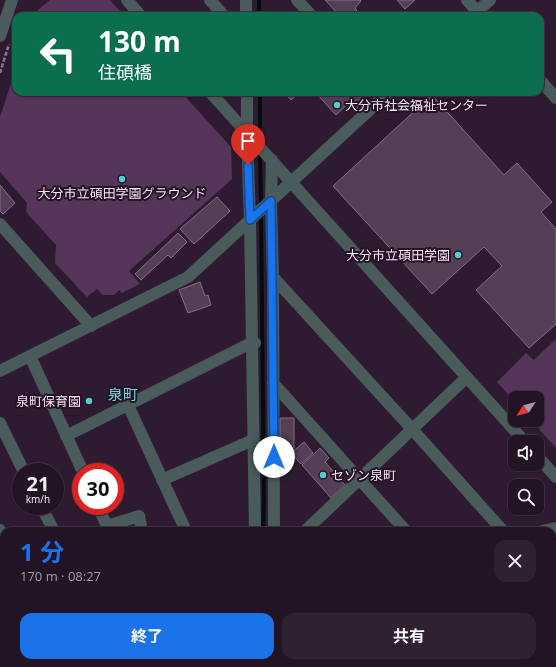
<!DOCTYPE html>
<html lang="ja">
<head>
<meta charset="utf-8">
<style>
	:root { --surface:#231425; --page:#2f2132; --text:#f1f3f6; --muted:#a39ea7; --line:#403342; --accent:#1a73e8 }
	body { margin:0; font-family:"Open Sans","Noto Sans JP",sans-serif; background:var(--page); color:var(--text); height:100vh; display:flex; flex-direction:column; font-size:15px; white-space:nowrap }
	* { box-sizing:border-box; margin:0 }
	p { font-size:13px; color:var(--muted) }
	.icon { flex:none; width:22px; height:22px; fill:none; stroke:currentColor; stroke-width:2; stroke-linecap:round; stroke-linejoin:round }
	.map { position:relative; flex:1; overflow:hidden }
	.details { position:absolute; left:0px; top:527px; width:556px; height:140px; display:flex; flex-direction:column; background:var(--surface); border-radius:12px 12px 0 0; box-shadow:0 1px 3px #0004,0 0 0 1px var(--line) }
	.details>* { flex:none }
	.banner { position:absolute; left:12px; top:12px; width:532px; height:84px; border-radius:12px; box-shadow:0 1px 3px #0004,0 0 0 1px var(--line); background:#0b6e4f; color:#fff; overflow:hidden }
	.needle { width:26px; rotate:234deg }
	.fabs { position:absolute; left:508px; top:391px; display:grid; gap:8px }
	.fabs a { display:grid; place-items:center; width:36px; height:36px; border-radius:8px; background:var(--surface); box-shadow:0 1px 3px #0004,0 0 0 1px var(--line); font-size:20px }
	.speed { position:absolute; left:12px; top:463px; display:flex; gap:8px; font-size:20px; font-weight:700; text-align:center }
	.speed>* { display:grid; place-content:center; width:52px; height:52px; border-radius:50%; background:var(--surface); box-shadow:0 1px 3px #0004,0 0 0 1px var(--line); line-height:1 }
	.speed small { font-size:10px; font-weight:400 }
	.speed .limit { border:6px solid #d22; background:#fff; color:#111 }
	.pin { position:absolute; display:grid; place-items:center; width:34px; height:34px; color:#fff; margin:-41px -17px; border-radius:50% 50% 50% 0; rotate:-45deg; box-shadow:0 0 4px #0007 }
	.pin .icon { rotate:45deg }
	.me { position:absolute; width:44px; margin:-22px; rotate:0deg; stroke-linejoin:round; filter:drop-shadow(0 0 3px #0008) }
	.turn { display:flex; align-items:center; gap:14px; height:84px; padding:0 20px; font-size:18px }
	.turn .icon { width:52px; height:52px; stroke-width:2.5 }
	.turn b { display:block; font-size:28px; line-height:34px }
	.round { display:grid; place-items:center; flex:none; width:42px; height:42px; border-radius:12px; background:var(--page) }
	.head { display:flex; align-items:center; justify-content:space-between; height:68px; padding:0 20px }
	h1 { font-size:24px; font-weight:700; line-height:30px; color:var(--accent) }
	.button { display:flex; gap:8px; margin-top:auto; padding:8px 20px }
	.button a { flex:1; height:46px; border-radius:12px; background:var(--accent); color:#fff; font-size:16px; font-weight:700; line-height:46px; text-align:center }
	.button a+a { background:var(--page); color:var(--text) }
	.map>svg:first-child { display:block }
	.green { fill:#55355a }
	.water { fill:#020e0e }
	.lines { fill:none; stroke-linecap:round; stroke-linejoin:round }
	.stream { stroke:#020e0e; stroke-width:4 }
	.building { fill:#543f57; stroke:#846d87 }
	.path { stroke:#8b7a8d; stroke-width:2.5; stroke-dasharray:4 2; stroke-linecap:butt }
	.minor { stroke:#4a5b5b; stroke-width:12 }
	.route-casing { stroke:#114b97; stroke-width:10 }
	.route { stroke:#1a73e8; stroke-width:7 }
	.poi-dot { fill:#52cdcc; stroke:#251227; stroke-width:1.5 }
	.labels { text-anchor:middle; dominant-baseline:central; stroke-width:4; stroke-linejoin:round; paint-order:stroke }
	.poi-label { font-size:13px; fill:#f2e5f3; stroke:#251227; text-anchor:start }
	.quarter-label { font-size:15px; fill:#6cd8d7; stroke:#251227 }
</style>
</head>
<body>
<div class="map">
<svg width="556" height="667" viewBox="0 0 556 667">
	<rect width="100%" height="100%" fill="#2f1b31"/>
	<path class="green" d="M50,0H110L124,16H33V14Z
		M16,68V92H181L231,147L232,179L129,271L140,284L122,293L119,290L114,295H103L97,289L87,297L55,263L56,245L26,212L27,203L0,172V117Z
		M556,339V448L531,420H537V398H515V402L497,382L526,353L534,360Z"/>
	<path class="water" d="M107,663H241L243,667H100Z"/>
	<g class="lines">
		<path class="stream" d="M259,0V16
			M260,92V144
			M260,152L261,206
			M261,212L264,501L263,531"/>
	</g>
	<path class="building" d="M325,0H360L361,1L355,8L357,10L353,13L356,16H340Z
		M397,0H415L405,9Z
		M284,92H300L291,100Z
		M315,92H356L364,101L356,109L350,102L336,115Z
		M432,95L504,175L517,163L552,202L541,212L556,229V324L529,348L476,290L502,266L484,247L432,294L333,186Z
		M0,185L15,203L3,214L0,211Z
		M217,197L230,211L194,244L180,229Z
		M178,233L187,242L171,258L168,255L141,280L135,274Z
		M200,282L205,296L208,295L211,305L188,313L179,290Z
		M280,418H294V448H280Z
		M304,442L313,453L301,464L291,453Z
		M320,448L329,458L325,462L345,485L331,498L302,465Z"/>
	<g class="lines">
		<path class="path" d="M0,73L9,44"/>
		<path class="minor" d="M127,0L141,16
			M210,0L224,16
			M246,0V16
			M297,0L312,16
			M467,0L481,16
			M472,16L490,0
			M0,36L12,0
			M540,80L556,98
			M210,92L525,442
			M247,92V134L250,220L255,531
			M272,160L271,201L273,277L274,531
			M0,224L91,326
			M273,277L412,429L503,531
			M30,356L83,472
			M0,371L188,277L389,92
			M273,383L406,531
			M128,405L186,531
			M0,423L24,472
			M66,436L251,343H255
			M537,456L556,477
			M162,480L253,440
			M41,506L54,531
			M98,506L107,526L139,516L142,531
			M0,530L4,538
			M305,531L467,377
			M542,531L556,528
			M0,636L4,644
			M552,646H556
			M445,667L466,663"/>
	</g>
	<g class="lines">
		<defs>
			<path id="route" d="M248,165L250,220L271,201L274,457"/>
		</defs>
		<use href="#route" class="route-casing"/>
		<use href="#route" class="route"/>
	</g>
	<g class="poi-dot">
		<circle cx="337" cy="105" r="4"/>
		<circle cx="122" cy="179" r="4"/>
		<circle cx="458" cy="255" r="4"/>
		<circle cx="89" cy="401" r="4"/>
		<circle cx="323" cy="475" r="4"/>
	</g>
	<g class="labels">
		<g class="poi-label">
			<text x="345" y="105">大分市社会福祉センター</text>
			<text x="122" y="193" text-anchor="middle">大分市立碩田学園グラウンド</text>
			<text x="450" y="255" text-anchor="end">大分市立碩田学園</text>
			<text x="81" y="401" text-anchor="end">泉町保育園</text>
			<text x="331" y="475">セゾン泉町</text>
		</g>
		<g class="quarter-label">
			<text x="123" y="394">泉町</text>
		</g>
	</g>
</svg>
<div class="fabs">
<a><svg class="needle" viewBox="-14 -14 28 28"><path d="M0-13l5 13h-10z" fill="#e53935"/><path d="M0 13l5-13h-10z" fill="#a39ea7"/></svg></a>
<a><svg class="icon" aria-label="sound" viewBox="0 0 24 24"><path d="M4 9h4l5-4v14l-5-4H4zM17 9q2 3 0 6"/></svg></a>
<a><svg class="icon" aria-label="search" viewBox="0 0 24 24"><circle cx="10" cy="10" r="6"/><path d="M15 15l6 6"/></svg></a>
</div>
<div class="speed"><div>21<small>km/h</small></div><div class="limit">30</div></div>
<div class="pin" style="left:248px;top:165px;background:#d93025"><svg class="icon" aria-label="arrive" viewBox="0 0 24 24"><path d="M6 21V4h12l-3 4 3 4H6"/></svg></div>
<svg class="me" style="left:274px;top:457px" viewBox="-20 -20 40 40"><circle r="19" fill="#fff"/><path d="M0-13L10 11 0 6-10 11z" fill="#1a73e8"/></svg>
<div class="banner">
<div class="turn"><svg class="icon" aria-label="left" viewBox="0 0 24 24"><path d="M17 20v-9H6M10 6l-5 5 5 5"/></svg><div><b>130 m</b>住碩橋</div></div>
</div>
<section class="details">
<div class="head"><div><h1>1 分</h1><p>170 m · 08:27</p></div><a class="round"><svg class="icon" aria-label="close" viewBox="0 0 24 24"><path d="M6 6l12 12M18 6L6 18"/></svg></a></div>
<div class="button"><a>終了</a><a>共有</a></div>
</section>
</div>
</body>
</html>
